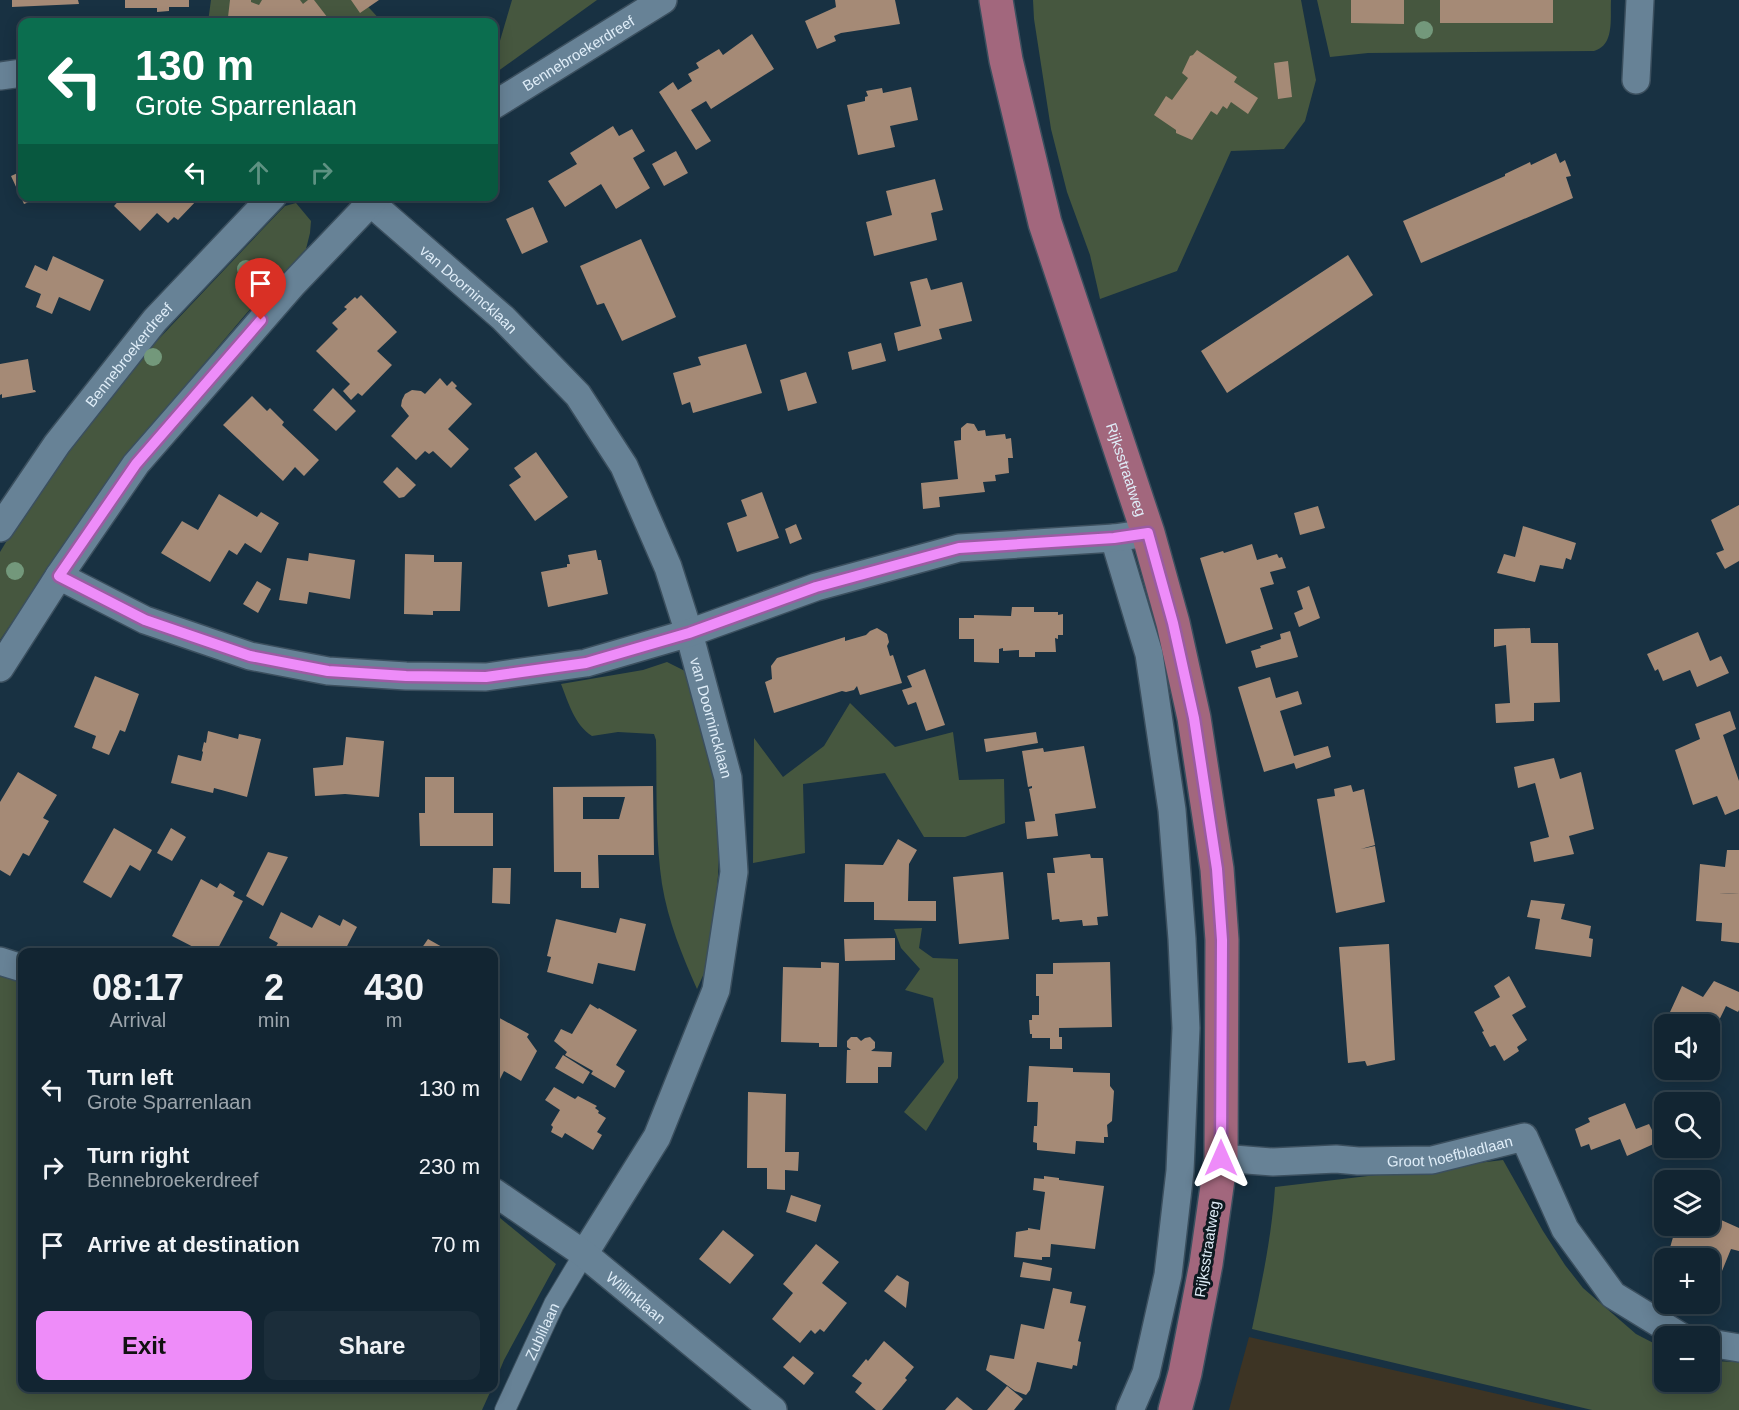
<!DOCTYPE html>
<html lang="en">
<head>
<meta charset="utf-8">
<style>
	:root { --surface:#122532; --page:#1b2d3a; --text:#f1f3f6; --muted:#9ca5ac; --line:#31424d; --accent:#ee8cf9 }
	body { margin:0; font-family:Arial,sans-serif; background:var(--page); color:var(--text); height:100vh; display:flex; flex-direction:column; font-size:22px; white-space:nowrap }
	* { box-sizing:border-box; margin:0 }
	p { font-size:20px; color:var(--muted) }
	.icon { flex:none; width:33px; height:33px; fill:none; stroke:currentColor; stroke-width:2; stroke-linecap:round; stroke-linejoin:round }
	.map { position:relative; flex:1; overflow:hidden }
	.sheet { position:absolute; left:18px; top:948px; width:480px; height:444px; display:flex; flex-direction:column; background:var(--surface); border-radius:12px; box-shadow:0 3px 15px #0003,0 0 0 2px var(--line) }
	.sheet>* { flex:none }
	.guide { position:absolute; left:18px; top:18px; width:480px; height:183px; border-radius:12px; box-shadow:0 3px 15px #0003,0 0 0 2px var(--line); background:#0b6e4f; color:#fff; overflow:hidden }
	.buttons { position:absolute; left:1654px; top:1014px; display:grid; gap:12px }
	.buttons a { display:grid; place-items:center; width:66px; height:66px; border-radius:12px; background:var(--surface); box-shadow:0 3px 15px #0003,0 0 0 2px var(--line); font-size:30px }
	.pin { position:absolute; display:grid; place-items:center; width:51px; height:51px; color:#fff; margin:-62px -26px; border-radius:50% 50% 50% 0; rotate:-45deg; box-shadow:0 0 6px #0007 }
	.pin .icon { rotate:45deg }
	.me { position:absolute; width:66px; margin:-33px; rotate:0deg; stroke-linejoin:round; filter:drop-shadow(0 0 4px #0008) }
	.turn { display:flex; align-items:center; gap:21px; height:126px; padding:0 18px; font-size:27px }
	.turn .icon { width:78px; height:78px; stroke-width:2.5 }
	.turn b { display:block; font-size:42px; line-height:51px }
	.lanes { display:flex; align-items:center; height:57px; padding:0 18px; background:#0003; justify-content:center; gap:30px; direction:ltr }
	.lanes .off { opacity:.35 }
	.eta { display:flex; justify-content:space-evenly; align-items:center; height:102px; text-align:center }
	.eta b { font-size:36px; font-weight:600; line-height:42px }
	.cta { display:flex; gap:12px; margin-top:auto; padding:12px 18px }
	.cta a { flex:1; height:69px; border-radius:12px; background:var(--accent); color:#111; font-size:24px; font-weight:600; line-height:69px; text-align:center }
	.cta a+a { background:var(--page); color:var(--text) }
	ul { padding:0; list-style:none }
	li { display:flex; align-items:center; gap:18px; height:78px; padding:0 18px }
	li div { flex:1 }
	li b { display:block; font-size:22px }
	li em { font-style:normal }
	.map>svg:first-child { display:block }
	.education { fill:#3d3424 }
	.green { fill:#46573f }
	.building { fill:#a58a76; fill-rule:evenodd }
	.lines { fill:none; stroke-linecap:round; stroke-linejoin:round }
	.pedestrian-casing { stroke:#3b4f5e; stroke-width:22 }
	.minor-casing { stroke:#3b4f5e; stroke-width:30 }
	.primary-casing { stroke:#3b4f5e; stroke-width:36 }
	.pedestrian { stroke:#678296; stroke-width:20 }
	.minor { stroke:#678296; stroke-width:27 }
	.primary { stroke:#a2677d; stroke-width:33 }
	.tree { fill:#73987b }
	.route-casing { stroke:#9b5ba2; stroke-width:15 }
	.route { stroke:#ee8cf9; stroke-width:10 }
	.labels { text-anchor:middle; dominant-baseline:central; stroke-width:6; stroke-linejoin:round; paint-order:stroke }
	.street-label { font-size:15px; fill:#dfedf8; stroke:#0d181f }
</style>
</head>
<body>
<div class="map">
<svg width="1739" height="1410" viewBox="0 0 1739 1410">
	<rect width="100%" height="100%" fill="#183142"/>
	<path class="education" d="M1249,1337L1567,1410H1229Z"/>
	<path class="green" d="M211,0H362L382,22H208Z
		M512,0H597L494,74V61Z
		M1033,0H1301L1316,80L1305,121L1284,149L1231,151L1177,271L1100,299L1090,255L1067,192L1051,129L1034,19Z
		M1317,0H1611C1610,18 1615,45 1594,51L1368,53L1330,57Z
		M296,203L311,221L310,233L306,249L245,315L127,455L0,640V552L32,499L135,364L278,213L285,206Z
		M667,662L685,671L707,752L718,787L720,830L718,876L710,960L697,989C682,955 668,921 662,884C655,836 657,788 656,740L654,734L618,732L592,736C574,724 569,704 561,684L643,670Z
		M850,703L895,747L953,732L959,780L1004,779L1005,823L965,837H924L885,773L803,784L805,853L753,863L754,738L783,777L824,746Z
		M922,928L919,948L933,958L958,959V1078L926,1131L904,1112L944,1062L933,998L905,990L920,969L901,948L894,929Z
		M0,976L22,982V1388H492L482,1410H0Z
		M1503,1160L1543,1231L1565,1265L1583,1288L1636,1334L1665,1349V1382H1710V1361L1739,1362V1410H1592L1252,1329C1262,1282 1272,1234 1275,1187Z
		M494,1213L556,1264L504,1360L494,1384Z"/>
	<path class="building" d="M12,0H78L79,4L12,7Z
		M125,0H189V7H169V11L157,12V8H125Z
		M230,0H251V2L259,5L262,0H300L303,4L308,0H314L331,22H242L228,17Z
		M351,0H379L360,13Z
		M835,0H895L900,24L841,33L834,36L836,41L817,49L805,21L836,7Z
		M1351,0H1404V24L1351,23Z
		M1440,0H1553V23H1440Z
		M752,34L774,69L711,109L706,101L691,110L711,141L696,150L659,92L673,82L678,90L692,81L688,74L699,68L696,63L719,49L723,55Z
		M1197,50L1237,77L1234,82L1258,98L1248,114L1231,102L1227,109L1223,106L1217,115L1211,111L1192,140L1176,133V130L1154,115L1166,96L1172,100L1188,78L1182,73L1190,56L1193,55Z
		M1288,61L1292,97L1278,99L1274,63Z
		M911,87L918,120L890,126L895,147L858,155L847,105L865,101V97L868,96L866,91L882,88L883,93Z
		M613,126L619,136L632,129L645,151L633,158L650,188L616,209L601,184L565,207L548,181L577,164L570,153Z
		M676,151L688,173L664,186L652,164Z
		M1556,153L1560,163L1565,160L1571,176L1566,177L1573,198L1421,263L1403,221L1505,176V174L1530,162L1531,165Z
		M22,171V196L42,197L24,204L11,176Z
		M935,179L943,210L931,213L937,240L874,256L866,222L892,215L886,191Z
		M123,196H195L198,199L178,220L174,217L168,223L157,213L140,231L114,206Z
		M533,207L548,242L522,254L506,219Z
		M641,239L676,317L622,341L604,303L597,305L580,266Z
		M1348,255L1373,295L1227,393L1201,351Z
		M53,256L104,280L90,311L59,297L52,314L36,307L41,294L25,287L35,265L47,271Z
		M927,278L931,290L962,282L972,321L939,329L942,339L898,351L894,333L921,326L910,282Z
		M361,295L397,332L377,351L392,365L362,396L358,393L351,400L343,391L350,384L316,351L338,329L332,323L347,309L344,307L355,297L357,299Z
		M881,343L886,361L852,370L848,352Z
		M746,344L762,393L693,413L690,402L682,405L673,373L701,365L698,357Z
		M28,359L33,390H35L36,392L2,398V394L0,395V364Z
		M806,372L817,403L788,411L780,380Z
		M440,378L447,386L452,381L457,386L455,388L472,404L448,429L469,449L451,468L433,451L429,454L425,451L416,460L391,436L409,416L401,406L402,400L405,394L412,390L421,391L425,394Z
		M333,388L356,411L336,431L313,410Z
		M252,396L267,411L270,408L284,422L282,425L319,460L304,476L295,467L283,481L223,425Z
		M967,423L974,424L978,431L985,430L986,436L1005,434L1006,439L1011,438L1013,458H1008L1009,473L995,475L996,481L983,482L985,492L939,497L940,507L923,509L921,483L958,479L954,441L961,440V428Z
		M536,452L568,497L535,521L509,485L521,477L514,468Z
		M397,467L416,485L404,497L399,498L383,482Z
		M762,492L779,538L737,552L727,523L747,516L741,500Z
		M219,494L257,517L261,512L279,523L261,553L245,543L237,555L229,550L210,582L161,553L182,521L198,530Z
		M1739,505V561L1725,569L1716,553L1724,550L1711,520Z
		M1318,506L1325,528L1300,535L1294,513Z
		M796,524L802,539L790,544L785,529Z
		M1523,526L1576,543L1571,560L1566,558L1563,569L1540,565L1535,582L1497,573L1504,554L1515,557Z
		M1252,544L1257,560L1277,554L1279,558L1282,557L1286,568L1270,572L1274,584L1260,588L1273,629L1226,644L1200,558L1223,551L1224,553Z
		M596,550L598,560H601L608,594L548,607L541,572L567,567V564H570L568,555Z
		M309,553L355,560L350,599L309,592L307,604L279,600L287,558L308,561Z
		M405,554L434,555V562H462L460,611H433V615L404,614Z
		M257,581L271,589L258,613L243,604Z
		M1309,586L1320,618L1299,627L1294,613L1303,609L1297,591Z
		M1012,607H1034V612H1058V615L1063,614V635H1058V639L1055,638L1056,652H1035V657H1019V650L1003,651V648L999,649V663L974,662V639H959V618H974V615L1011,616Z
		M877,628L887,634L889,642L887,646L890,656L893,655L902,683L860,695L857,686L854,690L846,692L842,691L774,713L765,682L772,679L771,666L777,658L845,637V641L866,635L870,631Z
		M1530,628L1531,643H1558L1560,702L1534,703V721L1496,723L1495,704L1510,703L1506,645L1494,647V629Z
		M1290,631L1298,657L1256,668L1251,651L1261,648L1260,646L1281,639L1280,634Z
		M1698,632L1710,661L1721,656L1729,673L1697,687L1690,670L1663,681L1658,669L1655,671L1647,654Z
		M925,669L945,725L926,731L916,702L908,705L902,690L912,687L907,676Z
		M95,676L139,694L125,732L120,730L109,755L92,748L96,736L74,727Z
		M1270,677L1276,698L1298,691L1302,704L1280,711L1294,756L1328,746L1331,757L1296,769L1294,763L1264,772L1238,687Z
		M1730,711L1736,729L1723,735L1739,781V809L1725,815L1717,796L1693,805L1675,750L1700,739L1695,724Z
		M208,731L238,739L239,734L261,739L247,797L214,788L213,793L171,783L178,755L201,761L203,752L202,751L204,742L206,743Z
		M1036,732L1038,743L986,752L984,739Z
		M346,737L384,741L379,797L345,794L315,796L313,768L343,765Z
		M1084,746L1096,808L1055,814L1058,836L1027,839L1025,822L1035,821L1029,789L1032,788V786L1028,787L1022,751L1043,748L1044,752Z
		M1554,758L1560,779L1581,772L1594,829L1569,836L1574,854L1534,862L1530,842L1549,837L1535,783L1518,788L1514,767Z
		M18,772L57,795L43,818L49,821L29,856L23,853L10,876L0,870V802Z
		M425,777H454V813H493V846H420L419,813H425Z
		M1351,785L1353,792L1364,789L1375,845L1361,849L1375,846L1385,902L1336,913L1317,799L1335,796L1334,789Z
		M653,786L654,855H598L599,888H581V872H554L553,787ZM583,797H625L619,819H583Z
		M114,828L152,850L140,871L130,865L111,898L83,882Z
		M171,828L186,837L172,861L157,853Z
		M898,839L917,850L909,864L908,901H936V921L874,920V902H844L845,864L883,865Z
		M1727,850H1739V894L1719,893L1739,894V943L1721,941L1722,923L1696,921L1700,864L1725,867Z
		M268,852L288,857L263,906L246,896Z
		M1090,854L1091,858H1103L1108,916L1097,917L1098,925L1083,926L1082,920L1060,922L1059,919L1052,920L1047,873H1055L1053,858Z
		M493,868H511L510,904L492,903Z
		M1003,872L1009,939L959,944L953,877Z
		M201,879L217,888L220,883L235,892L233,896L243,901L216,952H203L172,936Z
		M1531,900L1565,904L1561,919L1591,926L1589,938L1593,939L1591,957L1535,949L1540,919L1527,917Z
		M281,912L312,928L319,915L340,926L343,919L357,927L344,952H273L278,943L269,938Z
		M620,918L646,924L635,971L598,963L593,984L547,972L551,957L547,956L556,919L616,933Z
		M895,938V960L845,961L844,939Z
		M428,939L451,952H419Z
		M1389,944L1395,1060L1367,1066L1365,1061L1348,1063L1339,947Z
		M821,962L839,963L837,1047H819V1043L781,1042L783,967L821,968Z
		M1110,962L1112,1027L1059,1028V1037H1062V1049H1050V1038H1032V1034H1030L1029,1020H1032V1015H1039V996H1036V974H1053V963Z
		M1509,976L1526,1007L1512,1015L1527,1040L1517,1047L1519,1051L1504,1061L1495,1045L1490,1047L1482,1032L1484,1031L1474,1012L1500,997L1494,986Z
		M1714,981L1739,992V1010L1738,1012L1726,1006L1710,1039V1024H1665V1041L1654,1037L1670,1012L1682,986L1703,997Z
		M590,1004L598,1009L599,1008L637,1030L616,1065L625,1071L615,1088L591,1074L593,1071L565,1055L567,1052L554,1041L561,1029L572,1034Z
		M494,1015L529,1034L527,1037L537,1051L521,1081L504,1071L494,1091Z
		M851,1037H857L861,1041L865,1038L870,1037L875,1042V1048L871,1051L892,1052L891,1067H878V1083H846L847,1050H851L847,1047V1041Z
		M563,1055L590,1072L583,1084L555,1068Z
		M1710,1063L1714,1065L1707,1080L1681,1070H1710Z
		M1029,1066L1073,1068V1072L1110,1073V1086L1114,1091L1112,1121L1107,1125L1108,1137H1104V1143L1076,1141L1075,1154L1037,1150V1143L1033,1142L1034,1126H1037L1038,1102H1027Z
		M554,1087L575,1099L578,1096L597,1106L595,1108L599,1111L598,1113L606,1118L597,1132L602,1135L593,1150L565,1133L562,1138L551,1132L553,1127L551,1125L560,1110L545,1100Z
		M748,1092L786,1094L785,1152H799L798,1171L785,1170V1190L767,1189V1168H747Z
		M1625,1103L1636,1129L1649,1124L1658,1142L1627,1156L1620,1139L1591,1150L1589,1144L1581,1147L1575,1129L1590,1122L1588,1118Z
		M1044,1176L1059,1178V1180L1104,1186L1095,1249L1051,1244L1050,1257H1042V1260L1014,1257L1016,1232L1028,1230V1228L1040,1230L1045,1192L1033,1190L1034,1178L1044,1179Z
		M791,1195L821,1205L816,1222L786,1212Z
		M1665,1208V1222L1660,1220Z
		M1710,1215L1739,1228V1251L1731,1249L1722,1271L1710,1267V1258H1686L1669,1251L1676,1227L1672,1226H1710Z
		M723,1230L754,1255L730,1284L699,1259Z
		M816,1244L839,1262L822,1283L847,1303L824,1332L820,1329L815,1334L811,1330L800,1343L772,1319L793,1293L783,1284Z
		M1023,1262L1052,1268L1050,1281L1020,1277Z
		M897,1275L909,1282L906,1308L884,1291Z
		M1053,1288L1072,1292L1070,1303L1086,1306L1079,1337L1078,1341L1081,1342L1077,1366L1073,1365L1072,1369L1037,1362L1030,1390L1026,1395L1015,1391L986,1370L990,1355L1014,1359L1021,1324L1044,1329Z
		M884,1341L914,1367L905,1378L907,1380L882,1410H876L855,1392L862,1383L852,1376L866,1359L868,1361Z
		M793,1356L814,1373L804,1385L783,1367Z
		M1007,1386L1023,1399L1014,1410H987Z
		M957,1397L973,1410H945Z"/>
	<g class="lines">
		<defs>
			<g id="pedestrian">
				<path id="s1" d="M505,1410L554,1304L584,1254"/>
			</g>
			<g id="minor">
				<path d="M0,76L22,73"/>
				<path d="M1636,80L1640,0"/>
				<path id="s2" d="M494,105L663,0"/>
				<path id="s3" d="M363,196L503,318L578,395L624,466L668,567L689,633L728,778L734,872L716,990L657,1137L584,1254"/>
				<path id="s4" d="M0,528L57,444L155,320L273,196"/>
				<path d="M1114,538L1149,654L1172,810L1182,939L1186,1028L1180,1171L1168,1275L1146,1373L1130,1410"/>
				<path d="M59,576L145,620L250,656L328,671L406,676L486,677L586,663L689,633L816,587L959,548L1114,538L1148,533"/>
				<path d="M0,668L59,576L136,464L293,284L377,196"/>
				<path d="M0,961L22,968"/>
				<path id="s5" d="M1221,1158L1273,1162L1336,1159L1358,1161L1432,1160L1524,1137L1565,1229L1613,1295L1680,1336"/>
				<path id="s6" d="M494,1192L584,1254L773,1410"/>
				<path d="M1710,1343L1739,1348"/>
			</g>
			<g id="primary">
				<path id="s7" d="M996,0L1006,60L1045,223L1148,533L1173,623L1194,718L1217,869L1222,940L1221,1158L1206,1264L1185,1373L1175,1410"/>
			</g>
		</defs>
		<use href="#pedestrian" class="pedestrian-casing"/>
		<use href="#minor" class="minor-casing"/>
		<use href="#primary" class="primary-casing"/>
		<use href="#pedestrian" class="pedestrian"/>
		<use href="#minor" class="minor"/>
		<use href="#primary" class="primary"/>
	</g>
	<g class="tree">
		<circle cx="1424" cy="30" r="9"/>
		<circle cx="246" cy="269" r="9"/>
		<circle cx="153" cy="357" r="9"/>
		<circle cx="15" cy="571" r="9"/>
	</g>
	<g class="lines">
		<defs>
			<path id="route" d="M261,320L136,464L59,576L145,620L250,656L328,671L406,676L486,677L586,663L689,633L816,587L959,548L1114,538L1148,533L1173,623L1194,718L1217,869L1222,940L1221,1158"/>
		</defs>
		<use href="#route" class="route-casing"/>
		<use href="#route" class="route"/>
	</g>
	<g class="labels">
		<g class="street-label">
			<text stroke="none"><textPath href="#s2" startOffset="99">Bennebroekerdreef</textPath></text>
			<text stroke="none"><textPath href="#s3" startOffset="141">van Doornincklaan</textPath></text>
			<text stroke="none"><textPath href="#s4" startOffset="216">Bennebroekerdreef</textPath></text>
			<text stroke="none"><textPath href="#s7" startOffset="488">Rijksstraatweg</textPath></text>
			<text stroke="none"><textPath href="#s3" startOffset="645">van Doornincklaan</textPath></text>
			<text stroke="none"><textPath href="#s5" startOffset="230">Groot hoefbladlaan</textPath></text>
			<text transform="translate(1207 1249) rotate(-81)">Rijksstraatweg</text>
			<text stroke="none"><textPath href="#s6" startOffset="177">Willinklaan</textPath></text>
			<text stroke="none"><textPath href="#s1" startOffset="87">Zublilaan</textPath></text>
		</g>
	</g>
</svg>
<div class="buttons">
<a><svg class="icon" aria-label="sound" viewBox="0 0 24 24"><path d="M4 9h4l5-4v14l-5-4H4zM17 9q2 3 0 6"/></svg></a>
<a><svg class="icon" aria-label="search" viewBox="0 0 24 24"><circle cx="10" cy="10" r="6"/><path d="M15 15l6 6"/></svg></a>
<a><svg class="icon" aria-label="layers" viewBox="0 0 24 24"><path d="M12 4l9 5-9 5-9-5zM3 14l9 5 9-5"/></svg></a>
<a>+</a>
<a>−</a>
</div>
<div class="pin" style="left:261px;top:320px;background:#d93025"><svg class="icon" aria-label="arrive" viewBox="0 0 24 24"><path d="M6 21V4h12l-3 4 3 4H6"/></svg></div>
<svg class="me" style="left:1221px;top:1158px" viewBox="-20 -20 40 40"><path d="M0-17L14 15 0 8-14 15z" fill="#ee8cf9" stroke="#fff" stroke-width="4"/></svg>
<div class="guide">
<div class="turn"><svg class="icon" aria-label="left" viewBox="0 0 24 24"><path d="M17 20v-9H6M10 6l-5 5 5 5"/></svg><div><b>130 m</b>Grote Sparrenlaan</div></div>
<div class="lanes"><svg class="icon" aria-label="left" viewBox="0 0 24 24"><path d="M17 20v-9H6M10 6l-5 5 5 5"/></svg><svg class="icon off" aria-label="ahead" viewBox="0 0 24 24"><path d="M12 20V5M6 11l6-6 6 6"/></svg><svg class="icon off" aria-label="right" viewBox="0 0 24 24"><path d="M7 20v-9h11M14 6l5 5-5 5"/></svg></div>
</div>
<section class="sheet">
<div class="eta">
<div><b>08:17</b><p>Arrival</p></div>
<div><b>2</b><p>min</p></div>
<div><b>430</b><p>m</p></div>
</div>
<ul>
<li><svg class="icon" aria-label="left" viewBox="0 0 24 24"><path d="M17 20v-9H6M10 6l-5 5 5 5"/></svg><div><b>Turn left</b><p>Grote Sparrenlaan</p></div><em>130 m</em></li>
<li><svg class="icon" aria-label="right" viewBox="0 0 24 24"><path d="M7 20v-9h11M14 6l5 5-5 5"/></svg><div><b>Turn right</b><p>Bennebroekerdreef</p></div><em>230 m</em></li>
<li><svg class="icon" aria-label="arrive" viewBox="0 0 24 24"><path d="M6 21V4h12l-3 4 3 4H6"/></svg><div><b>Arrive at destination</b></div><em>70 m</em></li>
</ul>
<div class="cta"><a>Exit</a><a>Share</a></div>
</section>
</div>
</body>
</html>
